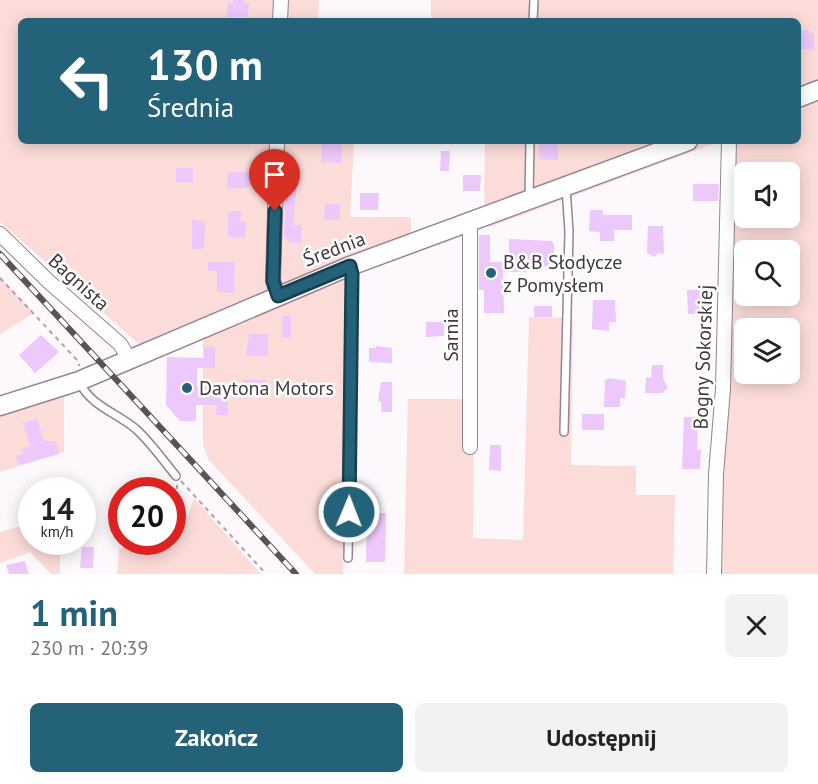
<!DOCTYPE html>
<html lang="pl">
<head>
<meta charset="utf-8">
<style>
	:root { --surface:#fff; --page:#f2f2f2; --text:#222; --muted:#767676; --accent:#236278 }
	body { margin:0; font-family:"PT Sans",sans-serif; background:var(--page); color:var(--text); height:100vh; display:flex; flex-direction:column; font-size:22px; white-space:nowrap }
	* { box-sizing:border-box; margin:0 }
	p { font-size:20px; color:var(--muted) }
	.icon { flex:none; width:33px; height:33px; fill:none; stroke:currentColor; stroke-width:2; stroke-linecap:round; stroke-linejoin:round }
	.map { position:relative; height:574px; overflow:hidden }
	.sheet { display:flex; flex-direction:column; background:var(--surface); flex:1 }
	.sheet>* { flex:none }
	.guide { position:absolute; left:18px; top:18px; width:783px; height:126px; border-radius:9px; box-shadow:0 3px 15px #0003; background:#236278; color:#fff; overflow:hidden }
	.tools { position:absolute; left:734px; top:162px; display:grid; gap:12px }
	.tools a { display:grid; place-items:center; width:66px; height:66px; border-radius:9px; background:var(--surface); box-shadow:0 3px 15px #0003; font-size:30px }
	.speed { position:absolute; left:18px; top:477px; display:flex; gap:12px; font-size:30px; font-weight:700; text-align:center }
	.speed>* { display:grid; place-content:center; width:78px; height:78px; border-radius:50%; background:var(--surface); box-shadow:0 3px 15px #0003; line-height:1 }
	.speed small { font-size:15px; font-weight:400 }
	.speed .limit { border:9px solid #d22; background:#fff; color:#111 }
	.pin { position:absolute; display:grid; place-items:center; width:51px; height:51px; color:#fff; margin:-62px -26px; border-radius:50% 50% 50% 0; rotate:-45deg; box-shadow:0 0 6px #0007 }
	.pin .icon { rotate:45deg }
	.me { position:absolute; width:66px; margin:-33px; rotate:1deg; stroke-linejoin:round; filter:drop-shadow(0 0 4px #0008) }
	.turn { display:flex; align-items:center; gap:21px; height:126px; padding:0 30px; font-size:27px }
	.turn .icon { width:78px; height:78px; stroke-width:2.5 }
	.turn b { display:block; font-size:42px; line-height:51px }
	.round { display:grid; place-items:center; flex:none; width:63px; height:63px; border-radius:9px; background:var(--page) }
	.overview { display:flex; align-items:center; justify-content:space-between; height:102px; padding:0 30px }
	h1 { font-size:36px; font-weight:700; line-height:45px; color:var(--accent) }
	.action { display:flex; gap:12px; margin-top:auto; padding:12px 30px }
	.action a { flex:1; height:69px; border-radius:9px; background:var(--accent); color:#fff; font-size:24px; font-weight:700; line-height:69px; text-align:center }
	.action a+a { background:var(--page); color:var(--text) }
	.map>svg:first-child { display:block }
	.green { fill:#fcdcd9; fill-rule:evenodd }
	.building { fill:#ecc8fb }
	.lines { fill:none; stroke-linecap:round; stroke-linejoin:round }
	.lane-casing { stroke:#978490; stroke-width:10 }
	.street-casing { stroke:#978490; stroke-width:16 }
	.secondary-casing { stroke:#978490; stroke-width:21 }
	.path { stroke:#a9a3a7; stroke-width:2; stroke-dasharray:4.5 4.5; stroke-linecap:butt }
	.lane { stroke:#fff; stroke-width:7 }
	.street { stroke:#fff; stroke-width:14 }
	.secondary { stroke:#fff; stroke-width:18 }
	.rail-casing { stroke:#5a5257; stroke-width:6 }
	.rail { stroke:#fff; stroke-width:4; stroke-dasharray:11; stroke-linecap:butt }
	.route-casing { stroke:#17404e; stroke-width:15 }
	.route { stroke:#236278; stroke-width:10 }
	.poi-dot { fill:#236278; stroke:#fff; stroke-width:2 }
	.labels { text-anchor:middle; dominant-baseline:central; stroke-width:5; stroke-linejoin:round; paint-order:stroke }
	.street-label { font-size:20px; fill:#41393e; stroke:#fff }
	.poi-label { font-size:20px; fill:#41393e; stroke:#fff; text-anchor:start }
</style>
</head>
<body>
<div class="map">
<svg width="818" height="574" viewBox="0 0 818 574">
	<rect width="100%" height="100%" fill="#fcf8fb"/>
	<path class="green" d="M0,0H278L277,21H21V141H354L350,217H411V231L408,237L313,272L312,293L349,279L343,574H315L208,459L203,445V317L139,344L0,222Z
		M286,0H319L318,21H286Z
		M431,0H818V574H710L723,141H798V21H431ZM744,172H789V218H744ZM744,250H789V296H744ZM744,328H789V374H744Z
		M485,141H721L490,227L484,209Z
		M0,277L34,313L0,334Z
		M529,317L573,318L571,465L636,466V495H675L673,574H404L408,399H474L473,538L523,540Z
		M64,395V452L0,472V415Z
		M194,498L261,574H117L119,548H172L179,522L189,513Z
		M31,523L32,542H60V574H51L30,552L0,563V532Z"/>
	<path class="building" d="M233,0H244V3H249L248,17H227L228,2L233,3Z
		M798,30H809V33H814V50L798,49Z
		M322,141L342,142L341,163L321,162Z
		M539,142L558,143V160L539,159Z
		M441,151H450L449,171H440Z
		M176,168H193V182H176Z
		M228,172H250V187L227,189Z
		M463,175H481L480,191H463Z
		M286,183H297L293,225H301V243L287,242V237H284Z
		M693,184H719L718,201H693Z
		M360,193H379L378,210H360Z
		M325,204H340V220H324Z
		M590,210H603V215H632V230H614V241H600V232L589,231Z
		M228,211H241L240,221L246,222L245,238L228,237Z
		M192,220L205,221L204,249H192Z
		M648,226H663L664,254L658,253L655,257L647,253Z
		M479,235H490V262H509V239L552,241L554,246V266H526V272H503L504,313H484V290H479Z
		M208,262H235L234,293L217,292V271H208Z
		M704,289V307H700V314H688L687,290Z
		M593,300H615L616,322H609V331L592,329Z
		M534,306H552V317H534Z
		M283,316H291V338L282,337Z
		M426,322H444V336L426,337Z
		M249,334H268V356H246Z
		M41,335L59,352L35,373L19,355Z
		M376,346L392,348V363L369,362V348H376Z
		M204,347H215V368H197V386H221V389H228V415H216L217,405H196V421H180L166,405L167,357L204,358Z
		M652,365H663V378L668,388L662,393H645L646,377L651,378Z
		M610,378L626,381L625,398H620V407H604L605,380Z
		M243,380H266V390H243Z
		M381,382H392V412H381V402H378Z
		M582,414H604V430H582Z
		M684,417H698L697,450H701L700,469H682Z
		M37,418L44,441L56,442L59,454L19,465L16,456L24,454L22,448L30,446L23,423Z
		M490,445H501V471L489,470Z
		M367,513H386L385,562H366Z
		M82,547H94L93,568H80Z
		M25,561L29,574H9L6,565Z"/>
	<g class="lines">
		<defs>
			<path id="lane" d="M533,21L534,0
				M529,198L530,141
				M79,381C89,405 117,413 136,429C151,443 163,460 176,476
				M564,432L569,232L566,187
				M348,558L353,279L350,269"/>
			<path id="street" d="M280,21L281,0
				M277,141L273,281L278,295
				M470,223V447
				M0,234L48,281L120,344L130,360
				M714,574L716,474L723,389L729,141"/>
			<path id="secondary" d="M798,98L818,90
				M0,406L79,381L350,266L688,141"/>
		</defs>
		<use href="#lane" class="lane-casing"/>
		<use href="#street" class="street-casing"/>
		<use href="#secondary" class="secondary-casing"/>
		<path class="path" d="M0,278L79,362V366
			M181,481L266,574
			M174,543L177,485"/>
		<use href="#lane" class="lane"/>
		<use href="#street" class="street"/>
		<use href="#secondary" class="secondary"/>
		<defs>
			<path id="rail" d="M0,254L296,574"/>
		</defs>
		<use href="#rail" class="rail-casing"/>
		<use href="#rail" class="rail"/>
	</g>
	<g class="lines">
		<defs>
			<path id="route" d="M275,211L273,281L278,296L350,266L352,274L349,512"/>
		</defs>
		<use href="#route" class="route-casing"/>
		<use href="#route" class="route"/>
	</g>
	<g class="poi-dot">
		<circle cx="491" cy="273" r="6"/>
		<circle cx="187" cy="388" r="6"/>
	</g>
	<g class="labels">
		<g class="street-label">
			<text transform="translate(334 249) rotate(-21)">Średnia</text>
			<text transform="translate(79 282) rotate(42)">Bagnista</text>
			<text transform="translate(451 335) rotate(-90)">Sarnia</text>
			<text transform="translate(703 357) rotate(-88)">Bogny Sokorskiej</text>
		</g>
		<g class="poi-label">
			<text x="503" y="262">B&amp;B Słodycze<tspan x="503" dy="23">z Pomysłem</tspan></text>
			<text x="199" y="388">Daytona Motors</text>
		</g>
	</g>
</svg>
<div class="tools">
<a><svg class="icon" aria-label="sound" viewBox="0 0 24 24"><path d="M4 9h4l5-4v14l-5-4H4zM17 9q2 3 0 6"/></svg></a>
<a><svg class="icon" aria-label="search" viewBox="0 0 24 24"><circle cx="10" cy="10" r="6"/><path d="M15 15l6 6"/></svg></a>
<a><svg class="icon" aria-label="layers" viewBox="0 0 24 24"><path d="M12 4l9 5-9 5-9-5zM3 14l9 5 9-5"/></svg></a>
</div>
<div class="speed"><div>14<small>km/h</small></div><div class="limit">20</div></div>
<div class="pin" style="left:275px;top:211px;background:#d93025"><svg class="icon" aria-label="arrive" viewBox="0 0 24 24"><path d="M6 21V4h12l-3 4 3 4H6"/></svg></div>
<svg class="me" style="left:349px;top:512px" viewBox="-20 -20 40 40"><circle r="17" fill="#236278" stroke="#fff" stroke-width="3"/><path d="M0-11L8 9 0 5-8 9z" fill="#fff"/></svg>
<div class="guide">
<div class="turn"><svg class="icon" aria-label="left" viewBox="0 0 24 24"><path d="M17 20v-9H6M10 6l-5 5 5 5"/></svg><div><b>130 m</b>Średnia</div></div>
</div>
</div>
<section class="sheet">
<div class="overview"><div><h1>1 min</h1><p>230 m · 20:39</p></div><a class="round"><svg class="icon" aria-label="close" viewBox="0 0 24 24"><path d="M6 6l12 12M18 6L6 18"/></svg></a></div>
<div class="action"><a>Zakończ</a><a>Udostępnij</a></div>
</section>
</body>
</html>
